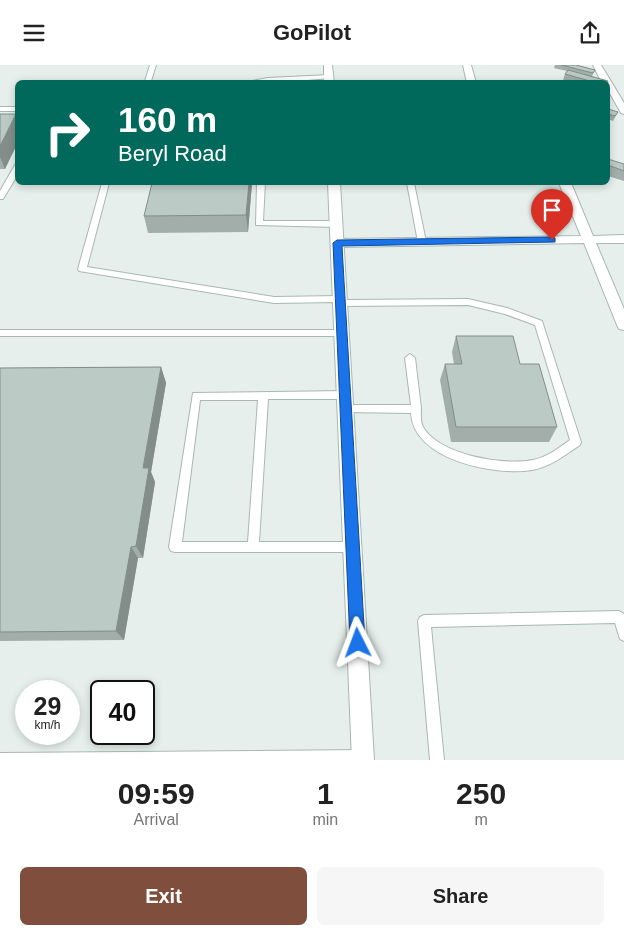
<!DOCTYPE html>
<html lang="en">
<head>
<meta charset="utf-8">
<style>
	:root { --surface:#fff; --page:#f6f6f6; --text:#222; --muted:#767676; --accent:#804e3d }
	body { margin:0; font-family:Helvetica,sans-serif; background:var(--page); color:var(--text); height:100vh; display:flex; flex-direction:column; font-size:19px; white-space:nowrap }
	* { box-sizing:border-box; margin:0 }
	p { font-size:16px; color:var(--muted) }
	.icon { flex:none; width:28px; height:28px; fill:none; stroke:currentColor; stroke-width:2; stroke-linecap:round; stroke-linejoin:round }
	.map { position:relative; height:695px; overflow:hidden }
	.sheet { display:flex; flex-direction:column; background:var(--surface); flex:1 }
	.sheet>* { flex:none }
	.top-card { position:absolute; left:15px; top:15px; width:595px; height:105px; border-radius:8px; box-shadow:0 2px 8px #0003; background:#00695c; color:#fff; overflow:hidden }
	.speed { position:absolute; left:15px; top:615px; display:flex; gap:10px; font-size:25px; font-weight:700; text-align:center }
	.speed>* { display:grid; place-content:center; width:65px; height:65px; border-radius:50%; background:var(--surface); box-shadow:0 2px 8px #0003; line-height:1 }
	.speed small { font-size:12px; font-weight:400 }
	.speed .limit { border:2px solid #111; border-radius:8px; background:#fff; color:#111 }
	.pin { position:absolute; display:grid; place-items:center; width:42px; height:42px; color:#fff; margin:-51px -21px; border-radius:50% 50% 50% 0; rotate:-45deg; box-shadow:0 0 5px #0007 }
	.pin .icon { rotate:45deg }
	.me { position:absolute; width:55px; margin:-28px; rotate:357deg; stroke-linejoin:round; filter:drop-shadow(0 0 4px #0008) }
	.turn { display:flex; align-items:center; gap:18px; height:105px; padding:0 20px; font-size:22px }
	.turn .icon { width:65px; height:65px; stroke-width:2.5 }
	.turn b { display:block; font-size:35px; line-height:42px }
	.eta { display:flex; justify-content:space-evenly; align-items:center; height:85px; text-align:center }
	.eta b { font-size:30px; font-weight:600; line-height:35px }
	.button { display:flex; gap:10px; margin-top:auto; padding:10px 20px }
	.button a { flex:1; height:58px; border-radius:8px; background:var(--accent); color:#fff; font-size:20px; font-weight:600; line-height:58px; text-align:center }
	.button a+a { background:var(--page); color:var(--text) }
	header { display:flex; justify-content:space-between; align-items:center; height:65px; padding:0 20px; background:var(--surface); font-size:22px; font-weight:600 }
	.map>svg:first-child { display:block }
	.lines { fill:none; stroke-linecap:round; stroke-linejoin:round }
	.service-casing { stroke:#a8b8b2; stroke-width:2 }
	.minor-casing { stroke:#a8b8b2; stroke-width:2 }
	.tertiary-casing { stroke:#a8b8b2; stroke-width:2 }
	.service { fill:#fff; fill-rule:evenodd }
	.minor { fill:#fff; fill-rule:evenodd }
	.tertiary { fill:#fff; fill-rule:evenodd }
	.wall { fill:#a1aea9 }
	.shaded-wall { fill:#838d89 }
	.building { fill:#bbcac4; stroke:#838d89 }
	.route { fill:#1a73e8; stroke:#114b97 }
</style>
</head>
<body>
<header><svg class="icon" aria-label="menu" viewBox="0 0 24 24"><path d="M4 6h16M4 12h16M4 18h16"/></svg>GoPilot<svg class="icon" aria-label="share" viewBox="0 0 24 24"><path d="M12 15V3M7 8l5-5 5 5M5 13v7h14v-7"/></svg></header>
<div class="map">
<svg width="624" height="695" viewBox="0 0 624 695">
	<rect width="100%" height="100%" fill="#e6efeb"/>
	<g class="lines">
		<defs>
			<path id="service" d="M150,0H156L151,16L147,18L145,16Z
				M329,10L332,12L331,13L271,18H241L268,13Z
				M0,42H18V46H0Z
				M15,100H18V109L3,134H0V126Z
				M102,118H109L87,202L274,232L340,231L343,232L344,235L468,234L507,243L542,256L581,377L580,380C565,390 550,402 532,405C495,411 413,395 411,348L342,347L341,344L342,341L346,340H411L405,293L410,289L415,293C417,310 419,326 421,343C421,349 420,356 423,362C439,390 504,401 533,395C547,392 559,383 570,375L535,260L505,249L468,240L340,241L337,240L336,237L274,238L79,206L78,204Z
				M257,118H265L263,156H336L340,159L336,162L256,160Z
				M407,118H414L426,177L422,180L418,177Z
				M0,265H342L347,268L342,271H0Z
				M345,326L348,327L350,330L348,333L345,334H268L259,477H353L357,478L359,482L357,486L353,487H175L171,486L169,482L193,328ZM200,335H258L248,477H182Z
				M619,546L624,549V576L620,574L615,558L431,562L444,695H430L418,556L420,552L424,550Z
				M363,685L368,687L370,692L369,695H0V688Z"/>
			<path id="minor" d="M463,0H471L476,18H467Z
				M593,0H601L624,38V49L621,48L608,25V18H602Z
				M559,118H571L593,171L624,170V178H596L624,244V265L619,264L617,260L584,178L337,182L331,178L337,174L581,171Z"/>
			<path id="tertiary" d="M324,0H332L334,18H324Z
				M328,118H340L374,695H352Z"/>
		</defs>
		<use href="#service" class="service-casing"/>
		<use href="#minor" class="minor-casing"/>
		<use href="#tertiary" class="tertiary-casing"/>
		<use href="#service" class="service"/>
		<use href="#minor" class="minor"/>
		<use href="#tertiary" class="tertiary"/>
	</g>
	<path class="wall" d="M555,0H576L595,5L592,11L607,18H562L565,9L567,6L554,3Z
		M608,44L618,47L613,56L608,54Z
		M0,49L18,54V77L5,104H0Z
		M608,96L624,99V116L608,111Z
		M252,118L248,167L148,168L144,151Z
		M456,271L520,299L557,362L549,377H451L440,315L445,299H454L452,287Z
		M161,302L166,318L151,407L155,417L143,493H138L124,575L0,576V303Z"/>
	<path class="shaded-wall" d="M16,49L18,54V77L5,104L0,92V81Z
		M249,118H252L248,167L246,150Z
		M161,302L166,318L151,407L155,417L143,493L136,481L143,403Z
		M131,482L138,493L124,575L116,566Z"/>
	<path class="building" d="M561,0H576L595,5L593,8Z
		M568,5L608,16L607,18H597L565,9Z
		M608,44L618,47L615,51L608,49Z
		M0,49H16L0,81Z
		M608,94L624,99V106L608,100Z
		M152,118H249L246,150L144,151Z
		M456,271H513L520,299H539L557,362H456L445,299H462Z
		M161,302L143,403H149L136,481L131,482L116,566L0,567V303Z"/>
	<path class="route" d="M552,172L555,173V177L342,181L365,578L363,583L358,585L352,583L350,578L333,178L337,175Z"/>
</svg>
<div class="speed"><div>29<small>km/h</small></div><div class="limit">40</div></div>
<div class="pin" style="left:552px;top:175px;background:#d93025"><svg class="icon" aria-label="arrive" viewBox="0 0 24 24"><path d="M6 21V4h12l-3 4 3 4H6"/></svg></div>
<svg class="me" style="left:358px;top:578px" viewBox="-20 -20 40 40"><path d="M0-17L14 15 0 8-14 15z" fill="#1a73e8" stroke="#fff" stroke-width="4"/></svg>
<div class="top-card">
<div class="turn"><svg class="icon" aria-label="right" viewBox="0 0 24 24"><path d="M7 20v-9h11M14 6l5 5-5 5"/></svg><div><b>160 m</b>Beryl Road</div></div>
</div>
</div>
<section class="sheet">
<div class="eta">
<div><b>09:59</b><p>Arrival</p></div>
<div><b>1</b><p>min</p></div>
<div><b>250</b><p>m</p></div>
</div>
<div class="button"><a>Exit</a><a>Share</a></div>
</section>
</body>
</html>
